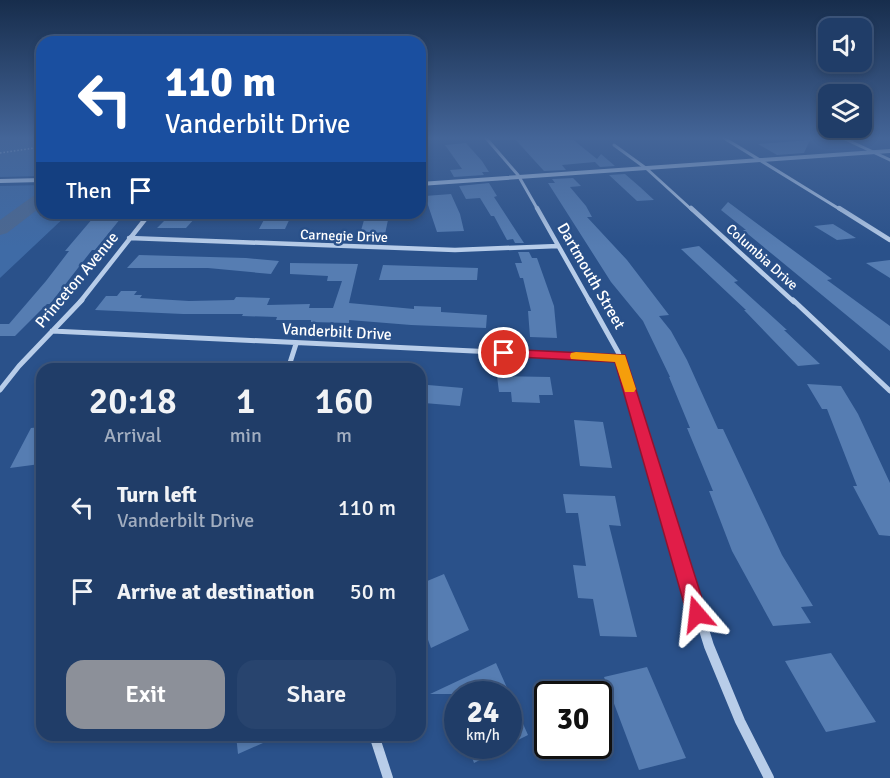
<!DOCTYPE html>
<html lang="en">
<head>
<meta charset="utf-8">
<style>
	:root { --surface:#203d68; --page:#28446e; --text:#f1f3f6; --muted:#a2aec0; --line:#3d567c; --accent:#8c9099 }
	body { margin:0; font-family:Signika,sans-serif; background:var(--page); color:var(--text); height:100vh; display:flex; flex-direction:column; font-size:22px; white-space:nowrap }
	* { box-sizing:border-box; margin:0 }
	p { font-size:20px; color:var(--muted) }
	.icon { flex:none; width:33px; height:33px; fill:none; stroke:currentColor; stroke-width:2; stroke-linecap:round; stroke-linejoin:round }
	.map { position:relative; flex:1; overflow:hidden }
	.drawer { position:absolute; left:36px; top:363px; width:390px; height:378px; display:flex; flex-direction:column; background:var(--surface); border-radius:18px; box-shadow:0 3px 9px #0003,0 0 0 2px var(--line) }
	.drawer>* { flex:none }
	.hud { position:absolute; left:36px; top:36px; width:390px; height:183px; border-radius:18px; box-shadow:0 3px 9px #0003,0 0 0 2px var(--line); background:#1a4fa0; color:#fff; overflow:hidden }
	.controls { position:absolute; left:818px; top:18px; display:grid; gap:12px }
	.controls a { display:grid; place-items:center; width:54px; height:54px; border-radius:12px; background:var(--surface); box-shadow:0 3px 9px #0003,0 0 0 2px var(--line); font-size:30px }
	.speed { position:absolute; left:444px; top:681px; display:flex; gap:12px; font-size:30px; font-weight:700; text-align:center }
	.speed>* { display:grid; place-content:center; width:78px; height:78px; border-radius:50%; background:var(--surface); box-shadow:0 3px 9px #0003,0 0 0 2px var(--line); line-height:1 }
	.speed small { font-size:15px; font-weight:400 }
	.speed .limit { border:3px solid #111; border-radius:9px; background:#fff; color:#111 }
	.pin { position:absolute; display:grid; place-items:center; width:51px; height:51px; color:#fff; margin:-26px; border:3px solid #fff; border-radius:50%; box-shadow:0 2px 6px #0007 }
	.me { position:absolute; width:66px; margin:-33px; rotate:343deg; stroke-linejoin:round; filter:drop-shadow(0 0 4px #0008) }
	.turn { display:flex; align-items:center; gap:21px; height:126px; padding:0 30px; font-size:27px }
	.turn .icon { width:78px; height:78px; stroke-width:2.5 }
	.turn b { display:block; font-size:42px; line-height:51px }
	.then { display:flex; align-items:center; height:57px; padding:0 30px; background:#0003; gap:12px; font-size:22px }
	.eta { display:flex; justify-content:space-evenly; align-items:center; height:102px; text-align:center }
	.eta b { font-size:36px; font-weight:600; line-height:42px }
	.primary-button { display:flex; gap:12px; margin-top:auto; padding:12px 30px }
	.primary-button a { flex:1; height:69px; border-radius:18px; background:var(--accent); color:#fff; font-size:24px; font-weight:600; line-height:69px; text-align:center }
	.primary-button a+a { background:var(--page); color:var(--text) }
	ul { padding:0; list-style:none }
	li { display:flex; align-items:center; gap:18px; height:84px; padding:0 30px }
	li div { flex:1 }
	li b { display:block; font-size:22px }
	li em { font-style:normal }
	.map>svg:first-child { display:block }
	.green { fill:#3f6ba6 }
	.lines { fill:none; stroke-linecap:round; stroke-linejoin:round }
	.river { fill:#4c6890; fill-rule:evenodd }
	.building { fill:#567db2 }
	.path { stroke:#b8cde9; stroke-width:1.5; stroke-dasharray:1.5 2; stroke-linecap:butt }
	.minor-far4 { stroke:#b8cde9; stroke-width:3 }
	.minor-far3 { stroke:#b8cde9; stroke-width:4.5 }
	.minor-far2 { stroke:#b8cde9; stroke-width:5 }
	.minor-far1 { stroke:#b8cde9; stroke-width:8 }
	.minor { stroke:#b8cde9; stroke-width:10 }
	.tertiary { fill:#b8cde9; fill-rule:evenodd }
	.route { fill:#e11d48; stroke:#92132f; stroke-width:1.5 }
	.slow { fill:#f59e0b }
	.labels { text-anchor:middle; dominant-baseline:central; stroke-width:5; stroke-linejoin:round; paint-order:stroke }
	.far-street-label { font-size:14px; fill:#fff; stroke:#2a518a }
	.street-label { font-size:16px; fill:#fff; stroke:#2a518a }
</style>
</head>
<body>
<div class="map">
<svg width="890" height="778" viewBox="0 0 890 778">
	<rect width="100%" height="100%" fill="#2a518a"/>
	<path class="green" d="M0,138H42V176L0,177Z
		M42,185V213H69L0,278V186Z"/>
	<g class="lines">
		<path class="river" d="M42,193V206L7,233L0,235V220L36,194Z"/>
	</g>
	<path class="building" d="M514,138H571L597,159L601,154L615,166L600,167L595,162L562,165L566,170L544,171Z
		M810,140L804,153L777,155L758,144Z
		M466,143L482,161L489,172H482L484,175L454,177L450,170L462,169L445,145Z
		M625,174L640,187L654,200L637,201L609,175Z
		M573,178L581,186L570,187L586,206L592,217H587L627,260L669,315L659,316L671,331L687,360L718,429H723L782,555L813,606L801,607L811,623L773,626L732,551L709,491H713L687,428H690L669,377H670L643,321L611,282L548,183H555L552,179Z
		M489,183L497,196L494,197L524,243H515L513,239L507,240L494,216H491L480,198L466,199L459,186Z
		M451,194L460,214L464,231L437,232L425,196Z
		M728,202L832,279L827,280L890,326V351L743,230H746L721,210Z
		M106,213H125L95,250H92L50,304H47L15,336H0V324H9L46,281L69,251H65L93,218L102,217Z
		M169,216L196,217L186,228H157Z
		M266,216H291L285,229H259Z
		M364,220H388L385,234H360Z
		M833,224L856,238L837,240L814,226Z
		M699,246L738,281L734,282L787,330H784L820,364L798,366L744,310H746L681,249Z
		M518,252H529L532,258H537L554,306L557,338L530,337L528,311H531L523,278H520L515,263H522Z
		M139,255L246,258L279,261L271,274L208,268H127Z
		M890,260V278L866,263Z
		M290,263L358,264L349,303L414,309V306L441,307V312L487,315L486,328L411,325L349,320V323L311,322V320H276L277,317L242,316L243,314H183L95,310L106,296H117L121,291H137L134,295H142L140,298L189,301L234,300L236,297L270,298L267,305L310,304L309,308H333L342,281H327L328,276L290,274Z
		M383,265L478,268L477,280H379Z
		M497,376L550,377L553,395H539L540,403L512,402L511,392H499Z
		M807,384L841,386L858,414L890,483V536L879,535L853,486H857L827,409H822Z
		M428,385L463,388L460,406L424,403Z
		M574,420L603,422L612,468L580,466Z
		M42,427V459L40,464L10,468L31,428Z
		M563,494L615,496L621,526L609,525L637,637L600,636L593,599L578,598L573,565L586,566L578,513H566Z
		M444,574L469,630L431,648L420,618V584Z
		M831,653L876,722L826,732L785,661Z
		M496,663L528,735L508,745V694H430Z
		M647,667L686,758L639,770L604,677Z
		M236,735H281L238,754Z
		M468,746H507L474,763Z"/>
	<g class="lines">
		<path class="path" d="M0,153L42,147"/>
		<path class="minor-far4" d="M486,138L518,175L538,210
			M724,138L841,210
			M843,138L890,160
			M614,145L647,169L692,210"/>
		<path class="minor-far3" d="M537,208L590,302
			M691,208L794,302
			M839,208L890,240
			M129,238L455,250L558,246
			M80,302L150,213"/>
		<path class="minor-far2" d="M589,300L618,352L639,421
			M793,300L890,391
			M52,331L620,358
			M288,369L296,344
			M0,390L19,366L82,300"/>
		<path class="minor-far1" d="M639,420L688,577"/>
		<path class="minor" d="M687,575L709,646L740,721L769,778
			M374,735L388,778"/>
		<path class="tertiary" d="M890,149V153L420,186V182Z
			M42,178V182L0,183V179Z"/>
	</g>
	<linearGradient id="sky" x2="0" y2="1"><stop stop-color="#172d4c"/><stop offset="0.56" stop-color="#446598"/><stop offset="1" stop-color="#446598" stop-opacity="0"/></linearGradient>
	<rect width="890" height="247" fill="url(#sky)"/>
	<path class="route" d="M504,349L625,355L707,614L704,621L697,623L690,621L687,614L615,362L500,356L498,353Z"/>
	<path class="slow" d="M576,352L625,355L636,389L634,392H625L615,362L571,359L570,356L571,353Z"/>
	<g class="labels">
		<g class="far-street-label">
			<text transform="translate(344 236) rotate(2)">Carnegie Drive</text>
			<text transform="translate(762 257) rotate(42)">Columbia Drive</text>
		</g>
		<g class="street-label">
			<text transform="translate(591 276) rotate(60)">Dartmouth Street</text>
			<text transform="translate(77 280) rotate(-50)">Princeton Avenue</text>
			<text transform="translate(337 332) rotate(3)">Vanderbilt Drive</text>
		</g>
	</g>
</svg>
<div class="controls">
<a><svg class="icon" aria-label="sound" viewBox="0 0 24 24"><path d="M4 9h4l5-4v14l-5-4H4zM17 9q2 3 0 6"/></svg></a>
<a><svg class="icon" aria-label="layers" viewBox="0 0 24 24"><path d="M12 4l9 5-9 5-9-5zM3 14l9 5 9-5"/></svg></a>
</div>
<div class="speed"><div>24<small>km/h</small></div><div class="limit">30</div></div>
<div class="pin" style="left:504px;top:353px;background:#d93025"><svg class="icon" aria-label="arrive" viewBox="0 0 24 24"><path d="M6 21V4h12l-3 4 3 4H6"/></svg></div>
<svg class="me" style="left:697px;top:614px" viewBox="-20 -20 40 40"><path d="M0-17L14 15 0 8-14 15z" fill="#e11d48" stroke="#fff" stroke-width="4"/></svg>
<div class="hud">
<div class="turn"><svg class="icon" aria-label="left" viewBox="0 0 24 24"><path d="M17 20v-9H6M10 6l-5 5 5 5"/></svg><div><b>110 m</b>Vanderbilt Drive</div></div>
<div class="then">Then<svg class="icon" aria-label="arrive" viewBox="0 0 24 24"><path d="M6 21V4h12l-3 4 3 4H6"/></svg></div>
</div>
<section class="drawer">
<div class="eta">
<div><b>20:18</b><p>Arrival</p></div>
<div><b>1</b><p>min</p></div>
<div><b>160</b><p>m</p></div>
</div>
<ul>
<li><svg class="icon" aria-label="left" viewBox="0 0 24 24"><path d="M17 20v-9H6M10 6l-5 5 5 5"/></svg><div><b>Turn left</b><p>Vanderbilt Drive</p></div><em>110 m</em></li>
<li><svg class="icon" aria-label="arrive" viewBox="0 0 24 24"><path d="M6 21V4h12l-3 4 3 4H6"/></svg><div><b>Arrive at destination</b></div><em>50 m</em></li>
</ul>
<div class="primary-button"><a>Exit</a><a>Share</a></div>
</section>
</div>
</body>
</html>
